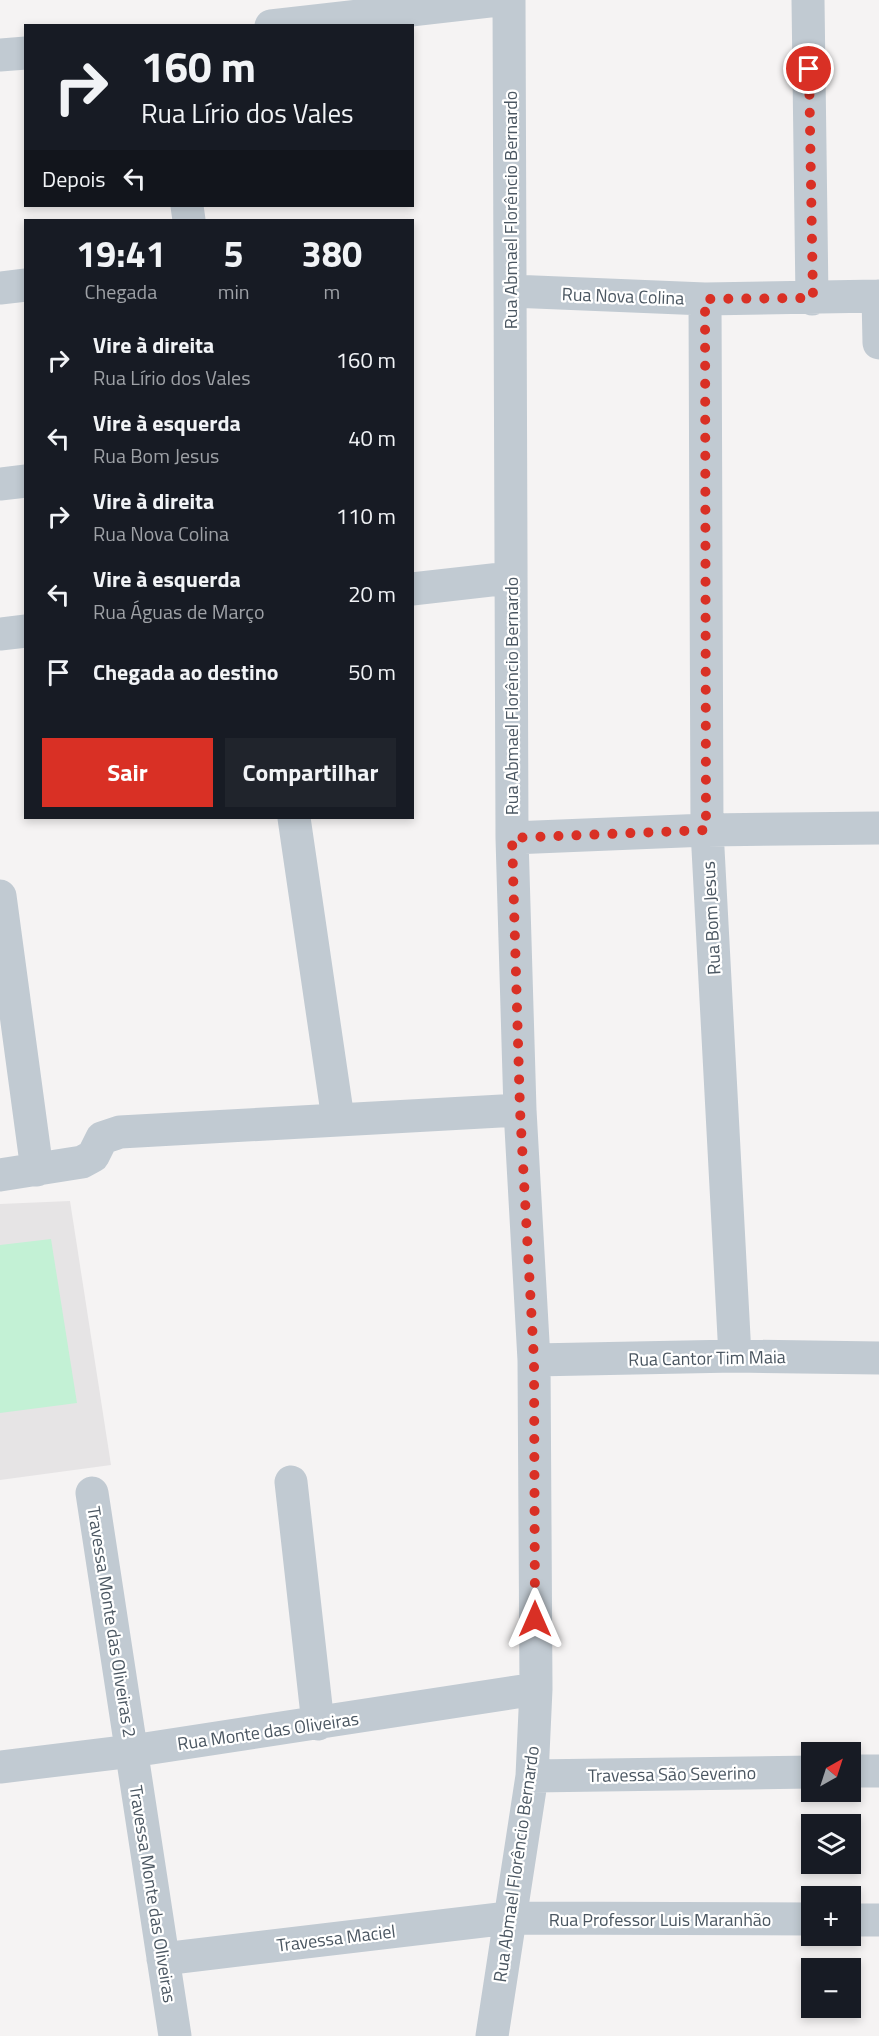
<!DOCTYPE html>
<html lang="pt">
<head>
<meta charset="utf-8">
<style>
	:root { --surface:#171b24; --page:#20242c; --text:#f1f3f6; --muted:#9ea1a6; --accent:#d93025 }
	body { margin:0; font-family:"Titillium Web",sans-serif; background:var(--page); color:var(--text); height:100vh; display:flex; flex-direction:column; font-size:22px; white-space:nowrap }
	* { box-sizing:border-box; margin:0 }
	p { font-size:20px; color:var(--muted) }
	.icon { flex:none; width:33px; height:33px; fill:none; stroke:currentColor; stroke-width:2; stroke-linecap:round; stroke-linejoin:round }
	.map { position:relative; flex:1; overflow:hidden }
	.sheet { position:absolute; left:24px; top:219px; width:390px; height:600px; display:flex; flex-direction:column; background:var(--surface); border-radius:0px; box-shadow:0 3px 9px #0003 }
	.sheet>* { flex:none }
	.hud { position:absolute; left:24px; top:24px; width:390px; height:183px; border-radius:0px; box-shadow:0 3px 9px #0003; background:#171b24; color:var(--text); overflow:hidden }
	.needle { width:39px; rotate:39deg }
	.fabs { position:absolute; left:801px; top:1742px; display:grid; gap:12px }
	.fabs a { display:grid; place-items:center; width:60px; height:60px; border-radius:0px; background:var(--surface); box-shadow:0 3px 9px #0003; font-size:30px }
	.pin { position:absolute; display:grid; place-items:center; width:51px; height:51px; color:#fff; margin:-26px; border:3px solid #fff; border-radius:50%; box-shadow:0 2px 6px #0007 }
	.me { position:absolute; width:66px; margin:-33px; rotate:0deg; stroke-linejoin:round; filter:drop-shadow(0 0 4px #0008) }
	.turn { display:flex; align-items:center; gap:21px; height:126px; padding:0 18px; font-size:27px }
	.turn .icon { width:78px; height:78px; stroke-width:2.5 }
	.turn b { display:block; font-size:42px; line-height:51px }
	.then { display:flex; align-items:center; height:57px; padding:0 18px; background:#0003; gap:12px; font-size:22px }
	.eta { display:flex; justify-content:space-evenly; align-items:center; height:102px; text-align:center }
	.eta b { font-size:36px; font-weight:700; line-height:42px }
	.action { display:flex; gap:12px; margin-top:auto; padding:12px 18px }
	.action a { flex:1; height:69px; border-radius:0px; background:var(--accent); color:#fff; font-size:24px; font-weight:700; line-height:69px; text-align:center }
	.action a+a { background:var(--page); color:var(--text) }
	ul { padding:0; list-style:none }
	li { display:flex; align-items:center; gap:18px; height:78px; padding:0 18px }
	li div { flex:1 }
	li b { display:block; font-size:22px }
	li em { font-style:normal }
	.map>svg:first-child { display:block }
	.education { fill:#e6e4e5 }
	.pitch { fill:#c3f1d5 }
	.lines { fill:none; stroke-linecap:round; stroke-linejoin:round }
	.minor { stroke:#c1cad2; stroke-width:33 }
	.route { stroke:#d93025; stroke-width:10; stroke-dasharray:0 18 }
	.labels { text-anchor:middle; dominant-baseline:central; stroke-width:4.5; stroke-linejoin:round; paint-order:stroke }
	.street-label { font-size:18px; fill:#4a5661; stroke:#fff }
</style>
</head>
<body>
<div class="map">
<svg width="879" height="2036" viewBox="0 0 879 2036">
	<rect width="100%" height="100%" fill="#f5f3f3"/>
	<path class="education" d="M70,1201L111,1465L0,1480V1204Z"/>
	<path class="pitch" d="M51,1239L77,1403L0,1413V1245Z"/>
	<g class="lines">
		<path class="minor" d="M808,0L812,299
			M271,26L498,0
			M0,55L26,53
			M187,206L189,220
			M0,288L26,285
			M511,291L705,299L879,296
			M878,296L879,343
			M705,299L707,830L735,1356
			M0,484L26,481
			M412,589L510,578
			M0,634L26,631
			M294,818L338,1119
			M512,838L707,830L879,828
			M0,896L37,1170
			M0,1175L82,1162L93,1156L102,1138L120,1132L520,1110
			M534,1360L735,1356L879,1358
			M291,1482L318,1724
			M92,1493L175,2036
			M0,1767L132,1751L536,1689
			M850,1771H879
			M532,1776L812,1772
			M850,1920H879
			M163,1959L508,1918L812,1919
			M492,2036L532,1776L536,1689L534,1360L520,1110L512,838L509,0"/>
	</g>
	<g class="lines">
		<path class="route" d="M535,1619L534,1360L520,1110L512,838L706,830L705,299L813,298L809,69"/>
	</g>
	<g class="labels">
		<g class="street-label">
			<text transform="translate(510 210) rotate(-90)">Rua Abmael Florêncio Bernardo</text>
			<text transform="translate(623 296) rotate(2)">Rua Nova Colina</text>
			<text transform="translate(511 696) rotate(-90)">Rua Abmael Florêncio Bernardo</text>
			<text transform="translate(711 918) rotate(-93)">Rua Bom Jesus</text>
			<text transform="translate(707 1358) rotate(-1)">Rua Cantor Tim Maia</text>
			<text transform="translate(112 1622) rotate(81)">Travessa Monte das Oliveiras 2</text>
			<text transform="translate(268 1731) rotate(-8)">Rua Monte das Oliveiras</text>
			<text transform="translate(672 1774) rotate(-1)">Travessa São Severino</text>
			<text transform="translate(516 1864) rotate(-82)">Rua Abmael Florêncio Bernardo</text>
			<text transform="translate(153 1894) rotate(81)">Travessa Monte das Oliveiras</text>
			<text x="660" y="1919">Rua Professor Luis Maranhão</text>
			<text transform="translate(336 1938) rotate(-7)">Travessa Maciel</text>
		</g>
	</g>
</svg>
<div class="fabs">
<a><svg class="needle" viewBox="-14 -14 28 28"><path d="M0-13l5 13h-10z" fill="#e53935"/><path d="M0 13l5-13h-10z" fill="#9ea1a6"/></svg></a>
<a><svg class="icon" aria-label="layers" viewBox="0 0 24 24"><path d="M12 4l9 5-9 5-9-5zM3 14l9 5 9-5"/></svg></a>
<a>+</a>
<a>−</a>
</div>
<div class="pin" style="left:809px;top:69px;background:#d93025"><svg class="icon" aria-label="arrive" viewBox="0 0 24 24"><path d="M6 21V4h12l-3 4 3 4H6"/></svg></div>
<svg class="me" style="left:535px;top:1619px" viewBox="-20 -20 40 40"><path d="M0-17L14 15 0 8-14 15z" fill="#d93025" stroke="#fff" stroke-width="4"/></svg>
<div class="hud">
<div class="turn"><svg class="icon" aria-label="right" viewBox="0 0 24 24"><path d="M7 20v-9h11M14 6l5 5-5 5"/></svg><div><b>160 m</b>Rua Lírio dos Vales</div></div>
<div class="then">Depois<svg class="icon" aria-label="left" viewBox="0 0 24 24"><path d="M17 20v-9H6M10 6l-5 5 5 5"/></svg></div>
</div>
<section class="sheet">
<div class="eta">
<div><b>19:41</b><p>Chegada</p></div>
<div><b>5</b><p>min</p></div>
<div><b>380</b><p>m</p></div>
</div>
<ul>
<li><svg class="icon" aria-label="right" viewBox="0 0 24 24"><path d="M7 20v-9h11M14 6l5 5-5 5"/></svg><div><b>Vire à direita</b><p>Rua Lírio dos Vales</p></div><em>160 m</em></li>
<li><svg class="icon" aria-label="left" viewBox="0 0 24 24"><path d="M17 20v-9H6M10 6l-5 5 5 5"/></svg><div><b>Vire à esquerda</b><p>Rua Bom Jesus</p></div><em>40 m</em></li>
<li><svg class="icon" aria-label="right" viewBox="0 0 24 24"><path d="M7 20v-9h11M14 6l5 5-5 5"/></svg><div><b>Vire à direita</b><p>Rua Nova Colina</p></div><em>110 m</em></li>
<li><svg class="icon" aria-label="left" viewBox="0 0 24 24"><path d="M17 20v-9H6M10 6l-5 5 5 5"/></svg><div><b>Vire à esquerda</b><p>Rua Águas de Março</p></div><em>20 m</em></li>
<li><svg class="icon" aria-label="arrive" viewBox="0 0 24 24"><path d="M6 21V4h12l-3 4 3 4H6"/></svg><div><b>Chegada ao destino</b></div><em>50 m</em></li>
</ul>
<div class="action"><a>Sair</a><a>Compartilhar</a></div>
</section>
</div>
</body>
</html>
